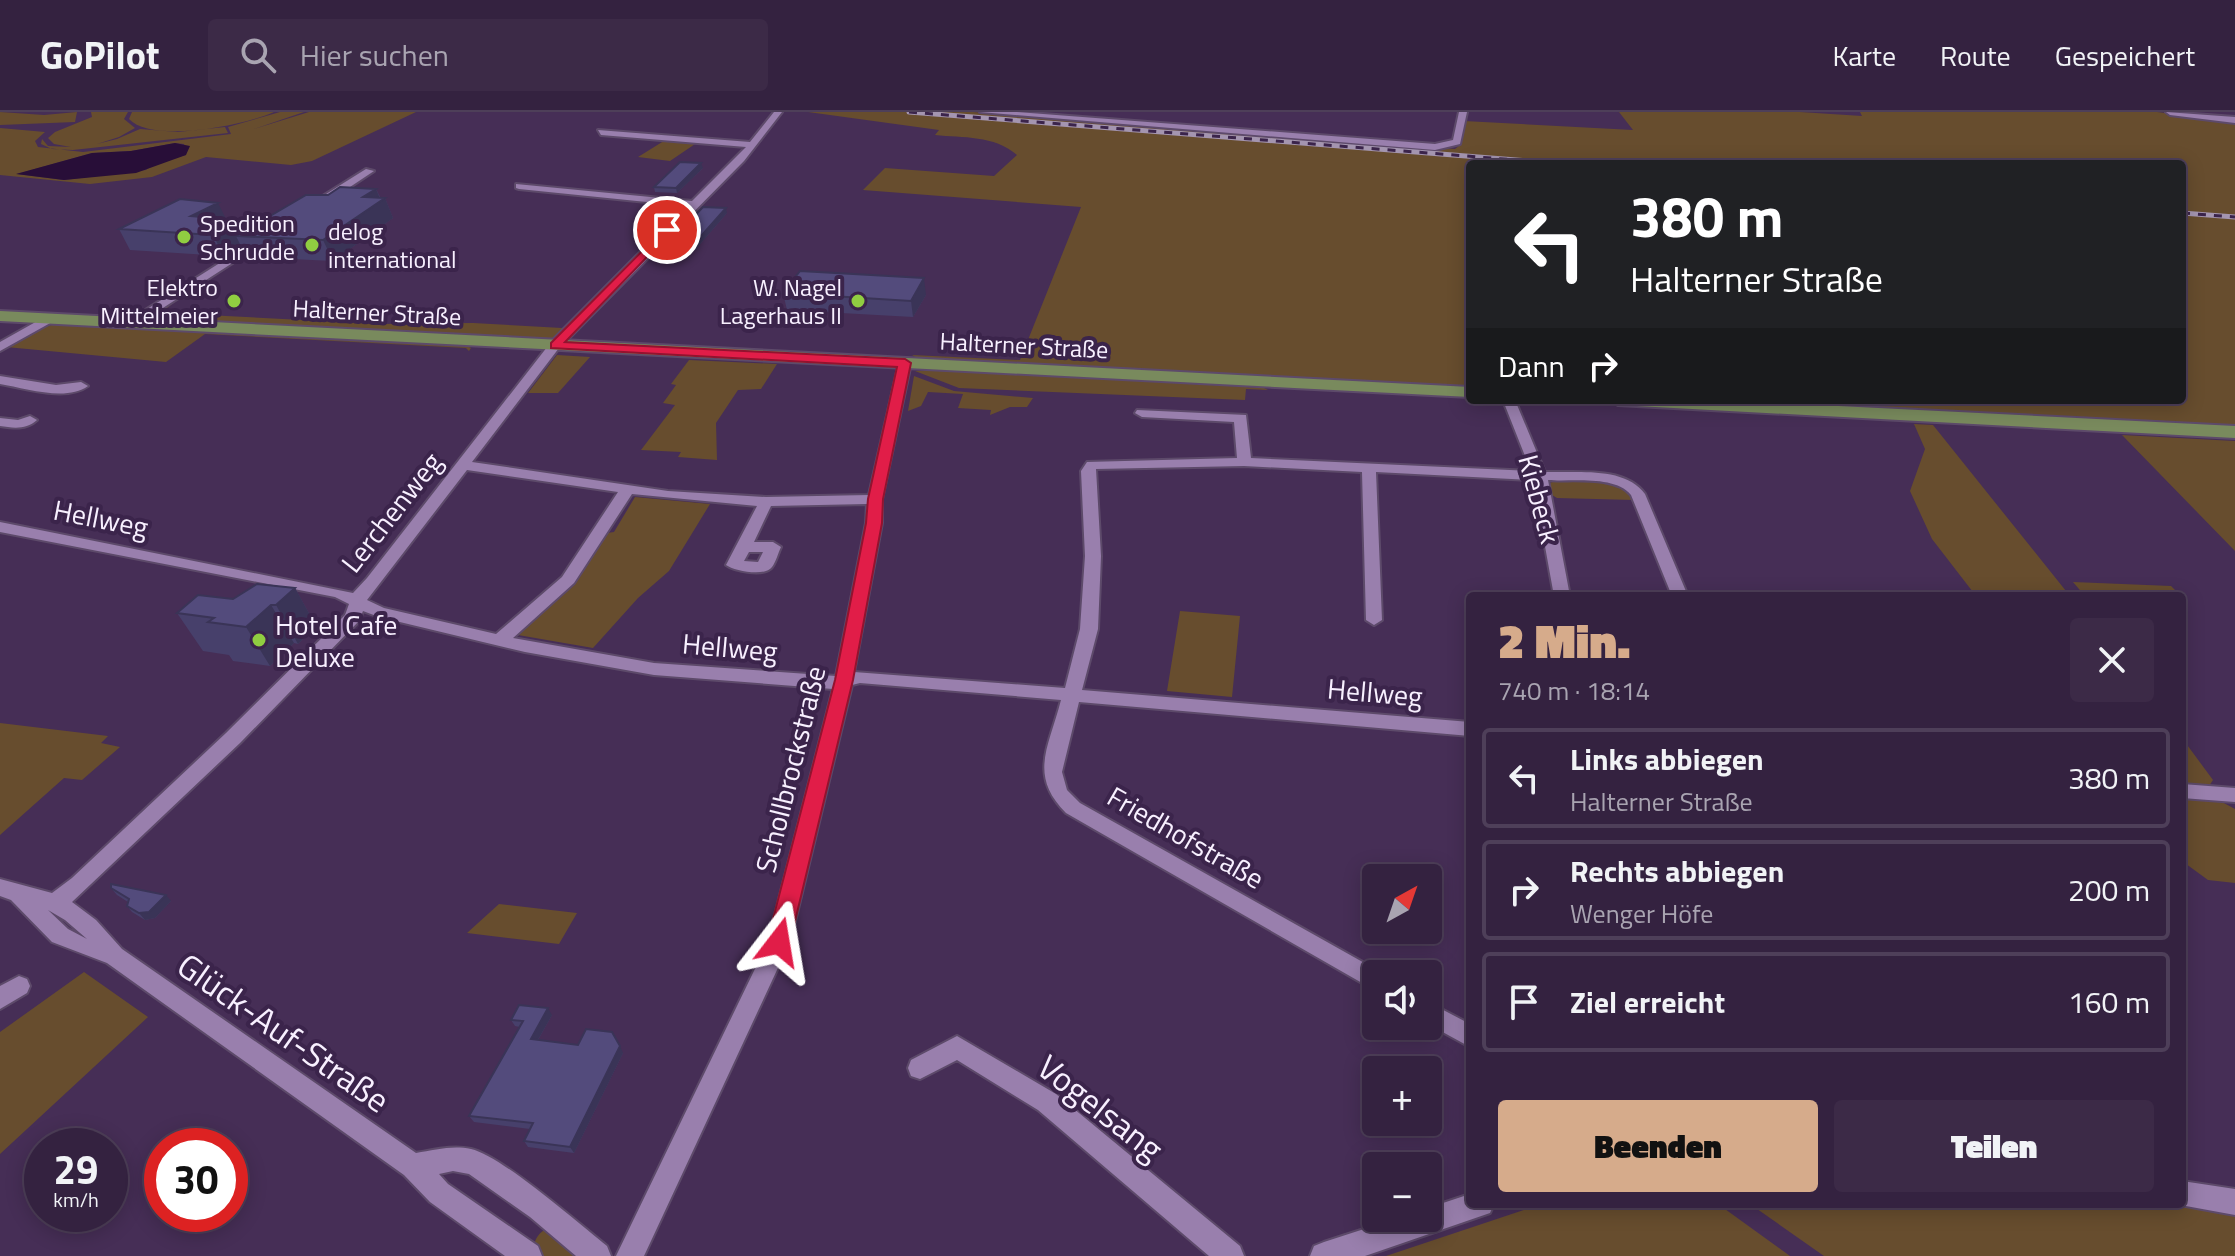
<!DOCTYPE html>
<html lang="de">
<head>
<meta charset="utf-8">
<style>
	:root { --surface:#342240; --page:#3c2a47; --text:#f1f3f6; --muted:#a9a4b1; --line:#4e3f59; --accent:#d6ab8b }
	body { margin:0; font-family:"Titillium Web",sans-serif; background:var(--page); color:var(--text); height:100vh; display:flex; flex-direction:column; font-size:30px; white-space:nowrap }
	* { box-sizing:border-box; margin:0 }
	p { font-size:26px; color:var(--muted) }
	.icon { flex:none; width:44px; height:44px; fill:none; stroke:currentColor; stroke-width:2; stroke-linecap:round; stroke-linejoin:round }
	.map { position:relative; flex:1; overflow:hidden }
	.side { position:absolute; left:1466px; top:480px; width:720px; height:616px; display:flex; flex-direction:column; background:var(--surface); border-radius:8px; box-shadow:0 4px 20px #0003,0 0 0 2px var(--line) }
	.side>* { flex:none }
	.hud { position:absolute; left:1466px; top:48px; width:720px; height:244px; border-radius:8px; box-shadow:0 4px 20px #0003,0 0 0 2px var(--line); background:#202124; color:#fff; overflow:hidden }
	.needle { width:52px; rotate:40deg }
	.controls { position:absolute; left:1362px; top:752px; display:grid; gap:16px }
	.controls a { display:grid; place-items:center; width:80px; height:80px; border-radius:8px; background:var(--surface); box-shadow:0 4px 20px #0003,0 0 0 2px var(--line); font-size:40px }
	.speed { position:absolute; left:24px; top:1016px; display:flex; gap:16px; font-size:40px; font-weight:700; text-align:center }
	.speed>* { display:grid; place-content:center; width:104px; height:104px; border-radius:50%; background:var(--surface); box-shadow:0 4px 20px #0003,0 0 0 2px var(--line); line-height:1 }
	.speed small { font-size:20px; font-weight:400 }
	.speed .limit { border:12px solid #d22; background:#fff; color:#111 }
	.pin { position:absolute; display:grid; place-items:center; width:68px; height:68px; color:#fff; margin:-34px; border:4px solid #fff; border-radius:50%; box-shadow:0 2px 8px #0007 }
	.me { position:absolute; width:88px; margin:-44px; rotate:14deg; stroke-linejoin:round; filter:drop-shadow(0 0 6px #0008) }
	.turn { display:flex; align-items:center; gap:28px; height:168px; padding:0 32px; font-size:36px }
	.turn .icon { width:104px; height:104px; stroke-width:2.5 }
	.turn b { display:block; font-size:56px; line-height:68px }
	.then { display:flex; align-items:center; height:76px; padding:0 32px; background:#0003; gap:16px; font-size:30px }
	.round { display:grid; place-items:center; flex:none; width:84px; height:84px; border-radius:8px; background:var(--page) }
	.overview { display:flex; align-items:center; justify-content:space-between; height:136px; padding:0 32px }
	h1 { font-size:48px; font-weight:800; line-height:60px; color:var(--accent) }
	.cta { display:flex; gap:16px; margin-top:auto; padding:16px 32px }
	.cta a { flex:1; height:92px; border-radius:8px; background:var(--accent); color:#111; font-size:32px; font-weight:800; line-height:92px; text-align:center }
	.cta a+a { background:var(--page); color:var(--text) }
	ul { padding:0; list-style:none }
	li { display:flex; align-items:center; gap:24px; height:100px; margin:0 16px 12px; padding:0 16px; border:4px solid var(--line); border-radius:8px }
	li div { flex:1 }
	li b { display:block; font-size:30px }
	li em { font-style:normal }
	header { display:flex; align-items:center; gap:48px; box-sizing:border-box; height:112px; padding:0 40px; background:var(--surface); border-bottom:2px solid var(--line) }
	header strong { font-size:38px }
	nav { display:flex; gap:44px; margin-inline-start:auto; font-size:28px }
	.search { width:560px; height:72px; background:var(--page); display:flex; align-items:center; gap:20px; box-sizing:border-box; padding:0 28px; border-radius:8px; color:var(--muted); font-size:30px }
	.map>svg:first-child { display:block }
	.green { fill:#674d2e; fill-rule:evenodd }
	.water { fill:#280e38 }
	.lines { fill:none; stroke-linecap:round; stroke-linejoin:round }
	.minor-casing { stroke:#5d4a6a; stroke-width:4 }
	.major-casing { stroke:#5d4a6a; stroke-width:4 }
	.minor { fill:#997fad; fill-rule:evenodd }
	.major { fill:#798a5d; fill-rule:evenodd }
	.rail-casing { stroke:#a495b0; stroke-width:5 }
	.rail { stroke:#3b244b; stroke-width:3; stroke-dasharray:8; stroke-linecap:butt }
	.wall { fill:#47406b }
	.shaded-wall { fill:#3a3457 }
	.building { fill:#534b7c; stroke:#3a3457; stroke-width:2 }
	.route { fill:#e11d48; stroke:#92132f; stroke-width:2 }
	.poi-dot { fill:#90cd41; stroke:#3b244b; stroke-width:3 }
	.labels { text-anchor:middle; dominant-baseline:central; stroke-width:8; stroke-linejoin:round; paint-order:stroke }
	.far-poi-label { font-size:24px; fill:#f8f0ff; stroke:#3b244b; text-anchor:start }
	.far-street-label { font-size:24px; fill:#f8f0ff; stroke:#3b244b }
	.street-label { font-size:28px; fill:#f8f0ff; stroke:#3b244b }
	.poi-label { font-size:28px; fill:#f8f0ff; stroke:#3b244b; text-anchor:start }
	.near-street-label { font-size:34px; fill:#f8f0ff; stroke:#3b244b }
</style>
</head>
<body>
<header>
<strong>GoPilot</strong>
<div class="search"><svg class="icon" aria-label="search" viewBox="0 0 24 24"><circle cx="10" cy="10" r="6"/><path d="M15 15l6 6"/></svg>Hier suchen</div>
<nav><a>Karte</a><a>Route</a><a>Gespeichert</a></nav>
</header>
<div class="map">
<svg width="2235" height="1144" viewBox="0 0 2235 1144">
	<rect width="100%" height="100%" fill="#462e56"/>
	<path class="green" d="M0,0L44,3L77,0L75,10L0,13Z
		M91,0H128L124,7L135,16L119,25L97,32L117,27L140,17L178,20L225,15L228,21L73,38L52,37L41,32L42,27L48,34L71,35L54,32L48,26L55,20L92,5Z
		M132,0H274C246,13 152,32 129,7Z
		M280,0H304L254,17L309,0H416L312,49L291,53L206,45L152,65L90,72L0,63V16L45,20L35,29L38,35L83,40L231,22L228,15ZM175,31L184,32L186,43C178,45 150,54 146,58L64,68L17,62L92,41L131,39Z
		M808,0H973L1455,37L1460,33L1464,9L1633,18L1619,0H1800L1862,4L1860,0H2157L2235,10V314L1722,288H2182V52H1470V275L917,246L912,243L1020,248L1081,95L863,78L885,56L994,64L1017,43C994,23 963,26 935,23L939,18Z
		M667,27L698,30L670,49L638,45Z
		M176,189L167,196V201L379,212L473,211L562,216L571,212L554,227H523L150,206L170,190Z
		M56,212L467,234L471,236L469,239L466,236L205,222L166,250L6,235L37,217Z
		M557,243L590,245L558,281H528Z
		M689,248L777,252L761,277L738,278L716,311L717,348L678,345L681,340L641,338L675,293L663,291L676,273L671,272Z
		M940,258L1264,276L1268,278L1246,277L1245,288L959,276L915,259Z
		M914,264L954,279L1033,286L1027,295H1010L990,303L991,298L958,296L963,282L928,280L921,294L908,299Z
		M1914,312L1933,313L2070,484H1976L1932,427L1910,379L1925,337Z
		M2122,323L2235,329V439Z
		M1559,367C1582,368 1622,363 1634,388L1557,386L1552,383L1550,371Z
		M635,385L710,392L669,459L638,486L593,536L518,523L574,473L569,470L607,421L614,420Z
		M2073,470L2171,474L2181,484H2085Z
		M1180,499L1240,504L1232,585L1167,579Z
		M0,611L108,624L101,631L120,635L82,668L64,666L0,723Z
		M2182,626L2213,668L2209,674L2182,671Z
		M2182,687L2222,690L2235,697V771L2208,768L2182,749Z
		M499,792L577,801L559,832L467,821Z
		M84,860L148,905L0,1042V920Z
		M1542,1092H1718L1790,1144H1386Z
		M1750,1092H2173L2235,1101V1144H1824Z
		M553,1114L591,1144H541L533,1139C535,1125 539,1119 553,1114Z"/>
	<path class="water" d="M175,31L190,34L186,43L136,61L64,68L16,62L92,41L131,39Z"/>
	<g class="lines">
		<defs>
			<path id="minor" d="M774,0H782L744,49L559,236L472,350L668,379L766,385L869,383L899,251L909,248L911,251L882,387V411L854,560L1065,576L1080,517L1085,444L1081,359L1087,350L1237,346L1234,310L1142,305L1135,301L1137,298L1246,303L1251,346L1531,359L1504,291L1515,288L1545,360C1577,361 1625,354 1645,382L1688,484H1672L1631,383C1615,363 1571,370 1548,368L1570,484H1554L1533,368L1376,360L1382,508L1374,513L1366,508L1362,360L1244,354L1096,357L1101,444L1098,517L1082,578L1470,610V624L1079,590L1062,660L1067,678L1080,691L1384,862H1376V879L1066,701C1028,663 1049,635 1061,588L860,571L852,573L790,830L644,1144H616L768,830L833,577L654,563L525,540L379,505L363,499L359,509L240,631L72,790L96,808L122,837L416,1041C435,1038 452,1033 471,1037C502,1044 579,1112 607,1134L611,1144H576L530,1105L469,1062L453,1059L439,1062L448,1072L538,1134L542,1144H505L430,1090L404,1063L107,851L52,830L11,788L0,784V767L52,781L72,766L226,621L345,503L349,492L335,485L0,420V410L353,481L367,466L551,230L686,94L519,77L516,76V72L692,89L746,35L601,23L598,18L750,30ZM467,358L618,380L562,465L496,522L384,496L367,488ZM632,382L757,394L726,453C734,459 765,465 772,455C776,450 778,441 781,435L773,430H754L771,394L867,392L866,411L836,564L654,551L513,526L574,471ZM749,440H763L758,450L744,449ZM48,798L65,808L87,827L68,817Z
				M980,0H1017L1435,32L1453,28L1459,0H1467L1460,32L1435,38Z
				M2166,0L2235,5V11L2170,3Z
				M366,57L374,59L326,91H318V87Z
				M264,123L269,126L268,128L135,214L125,211Z
				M48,203L54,207L52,210L0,239V230Z
				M0,264L56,273L81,270L88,274C66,290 25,276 0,272Z
				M30,304L37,308C26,318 13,316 0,314V306L18,308Z
				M2182,672L2235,676V690L2182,686Z
				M19,864L27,867L30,874L27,881L0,897V874Z
				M1428,890L1470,912V935L1428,912Z
				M957,924L1056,982L1240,1134L1244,1144H1209L1038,998L957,948L920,967L911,964L908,956L911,948Z
				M2182,1069L2235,1077V1103L2175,1092H2182Z
				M1470,1082V1092H1494L1490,1101L1365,1144H1310L1314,1134L1324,1130L1398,1106H1428V1096Z"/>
			<path id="major" d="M0,199L1470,275V285L0,209Z
				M1609,288H1721L2235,314V326L1618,293Z"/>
		</defs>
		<use href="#minor" class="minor-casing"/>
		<use href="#major" class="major-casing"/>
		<use href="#minor" class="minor"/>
		<use href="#major" class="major"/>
		<defs>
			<path id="rail" d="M909,0L1567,52
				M2182,101L2235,105"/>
		</defs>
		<use href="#rail" class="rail-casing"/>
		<use href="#rail" class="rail"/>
	</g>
	<path class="wall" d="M703,56L677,81L655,80L654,75Z
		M376,77L380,85L385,86L393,106L333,149L246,145L241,134L224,144L130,138L119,117L226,107L237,108L243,120L328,83Z
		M727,101L695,138L670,137L669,131Z
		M783,181L926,183L913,205L787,198Z
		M295,476L316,514L298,532L294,531L270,554L233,549L229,543L203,539L177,501L233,487Z
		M111,776L171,789L155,806L145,808L132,800L127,794L128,790L117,783Z
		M552,903L538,928L623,941L574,1041L528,1035L524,1029L530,1017L474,1010L469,1004L520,915L515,914L511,908Z"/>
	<path class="shaded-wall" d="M701,51L703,56L677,81L676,76Z
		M376,77L381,89L385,86L393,106L333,149L323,128L363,85Z
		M218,91L228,111L191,104Z
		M726,96L727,101L695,138L694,132Z
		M237,108L245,125L236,124L241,134L224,144L213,123Z
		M924,166L926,183L913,205L911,189Z
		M295,476L316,514L298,532L276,493Z
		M271,493L294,531L270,554L246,515Z
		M166,783L171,789L155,806L145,808L139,801Z
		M548,896L552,903L535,933L531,927Z
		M620,934L623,941L574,1041L570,1035Z"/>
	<path class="building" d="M680,50L701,51L676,76L654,75Z
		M340,75L376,77L363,85L385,86L323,128L236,124L306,83H328Z
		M180,87L218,91L191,104L237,108L213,123L119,117Z
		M703,95L726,96L694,132L669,131Z
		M800,159L924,166L911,189L783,181Z
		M257,472L295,476L276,493H271L246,515L208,510L214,506L177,501L198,483L233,487Z
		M111,772L166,783L149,800L139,801L127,794L129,787L111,776Z
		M519,893L548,896L531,927L578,933L586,917L612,920L620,934L570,1035L524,1029L533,1011L469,1004L523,909L511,908Z"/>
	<path class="route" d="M667,114L673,118L671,120L565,230L905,247L911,251L883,387L882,411L853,568L790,830L787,837L779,840L771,837L767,830L835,568L866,411L868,387L897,255L551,236V231Z"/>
	<g class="poi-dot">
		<circle cx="184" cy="125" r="8"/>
		<circle cx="312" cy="133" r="8"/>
		<circle cx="234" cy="189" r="8"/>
		<circle cx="858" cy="189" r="8"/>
		<circle cx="259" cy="528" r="8"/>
	</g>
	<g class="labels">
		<g class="far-poi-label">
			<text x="200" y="111">Spedition<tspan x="200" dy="28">Schrudde</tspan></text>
			<text x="328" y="119">delog<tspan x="328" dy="28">international</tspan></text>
			<text x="218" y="175" text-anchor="end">Elektro<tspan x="218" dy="28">Mittelmeier</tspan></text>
			<text x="842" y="175" text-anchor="end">W. Nagel<tspan x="842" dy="28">Lagerhaus II</tspan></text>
		</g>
		<g class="far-street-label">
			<text transform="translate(377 200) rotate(3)">Halterner Straße</text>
			<text transform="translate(1024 233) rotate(3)">Halterner Straße</text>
		</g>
		<g class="street-label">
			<text transform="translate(1540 387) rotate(75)">Kiebeck</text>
			<text transform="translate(391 400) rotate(-52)">Lerchenweg</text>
			<text transform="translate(101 406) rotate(11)">Hellweg</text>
			<text transform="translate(730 535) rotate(5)">Hellweg</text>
			<text transform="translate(1375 580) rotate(5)">Hellweg</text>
			<text transform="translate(790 657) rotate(-76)">Schollbrockstraße</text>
			<text transform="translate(1186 725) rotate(30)">Friedhofstraße</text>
		</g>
		<g class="poi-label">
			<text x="275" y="512">Hotel Cafe<tspan x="275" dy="32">Deluxe</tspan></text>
		</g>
		<g class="near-street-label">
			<text transform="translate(284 920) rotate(35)">Glück-Auf-Straße</text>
			<text transform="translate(1101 995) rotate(38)">Vogelsang</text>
		</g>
	</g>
</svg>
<div class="controls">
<a><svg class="needle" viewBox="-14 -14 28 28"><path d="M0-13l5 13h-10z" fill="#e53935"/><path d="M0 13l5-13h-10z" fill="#a9a4b1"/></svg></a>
<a><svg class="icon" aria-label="sound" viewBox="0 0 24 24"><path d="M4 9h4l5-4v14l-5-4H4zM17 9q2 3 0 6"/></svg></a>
<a>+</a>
<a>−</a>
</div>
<div class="speed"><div>29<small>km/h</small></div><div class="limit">30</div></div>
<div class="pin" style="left:667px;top:118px;background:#d93025"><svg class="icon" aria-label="arrive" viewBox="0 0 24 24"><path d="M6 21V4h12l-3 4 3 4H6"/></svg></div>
<svg class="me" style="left:779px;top:830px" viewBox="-20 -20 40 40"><path d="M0-17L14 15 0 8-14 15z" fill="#e11d48" stroke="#fff" stroke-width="4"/></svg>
<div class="hud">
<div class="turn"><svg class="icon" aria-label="left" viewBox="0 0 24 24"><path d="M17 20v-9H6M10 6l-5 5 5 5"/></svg><div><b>380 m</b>Halterner Straße</div></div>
<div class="then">Dann<svg class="icon" aria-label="right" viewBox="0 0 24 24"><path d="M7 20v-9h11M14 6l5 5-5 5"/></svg></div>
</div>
<section class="side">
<div class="overview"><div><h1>2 Min.</h1><p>740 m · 18:14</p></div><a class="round"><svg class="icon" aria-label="close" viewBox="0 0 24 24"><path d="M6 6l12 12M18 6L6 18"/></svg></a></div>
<ul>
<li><svg class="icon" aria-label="left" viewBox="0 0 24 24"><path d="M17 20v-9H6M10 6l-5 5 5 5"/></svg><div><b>Links abbiegen</b><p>Halterner Straße</p></div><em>380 m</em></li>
<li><svg class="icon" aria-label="right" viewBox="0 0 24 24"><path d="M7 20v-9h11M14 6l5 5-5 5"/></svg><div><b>Rechts abbiegen</b><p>Wenger Höfe</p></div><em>200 m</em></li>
<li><svg class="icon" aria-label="arrive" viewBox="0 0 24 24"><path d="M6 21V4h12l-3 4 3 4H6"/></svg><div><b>Ziel erreicht</b></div><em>160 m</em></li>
</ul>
<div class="cta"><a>Beenden</a><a>Teilen</a></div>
</section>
</div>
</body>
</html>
